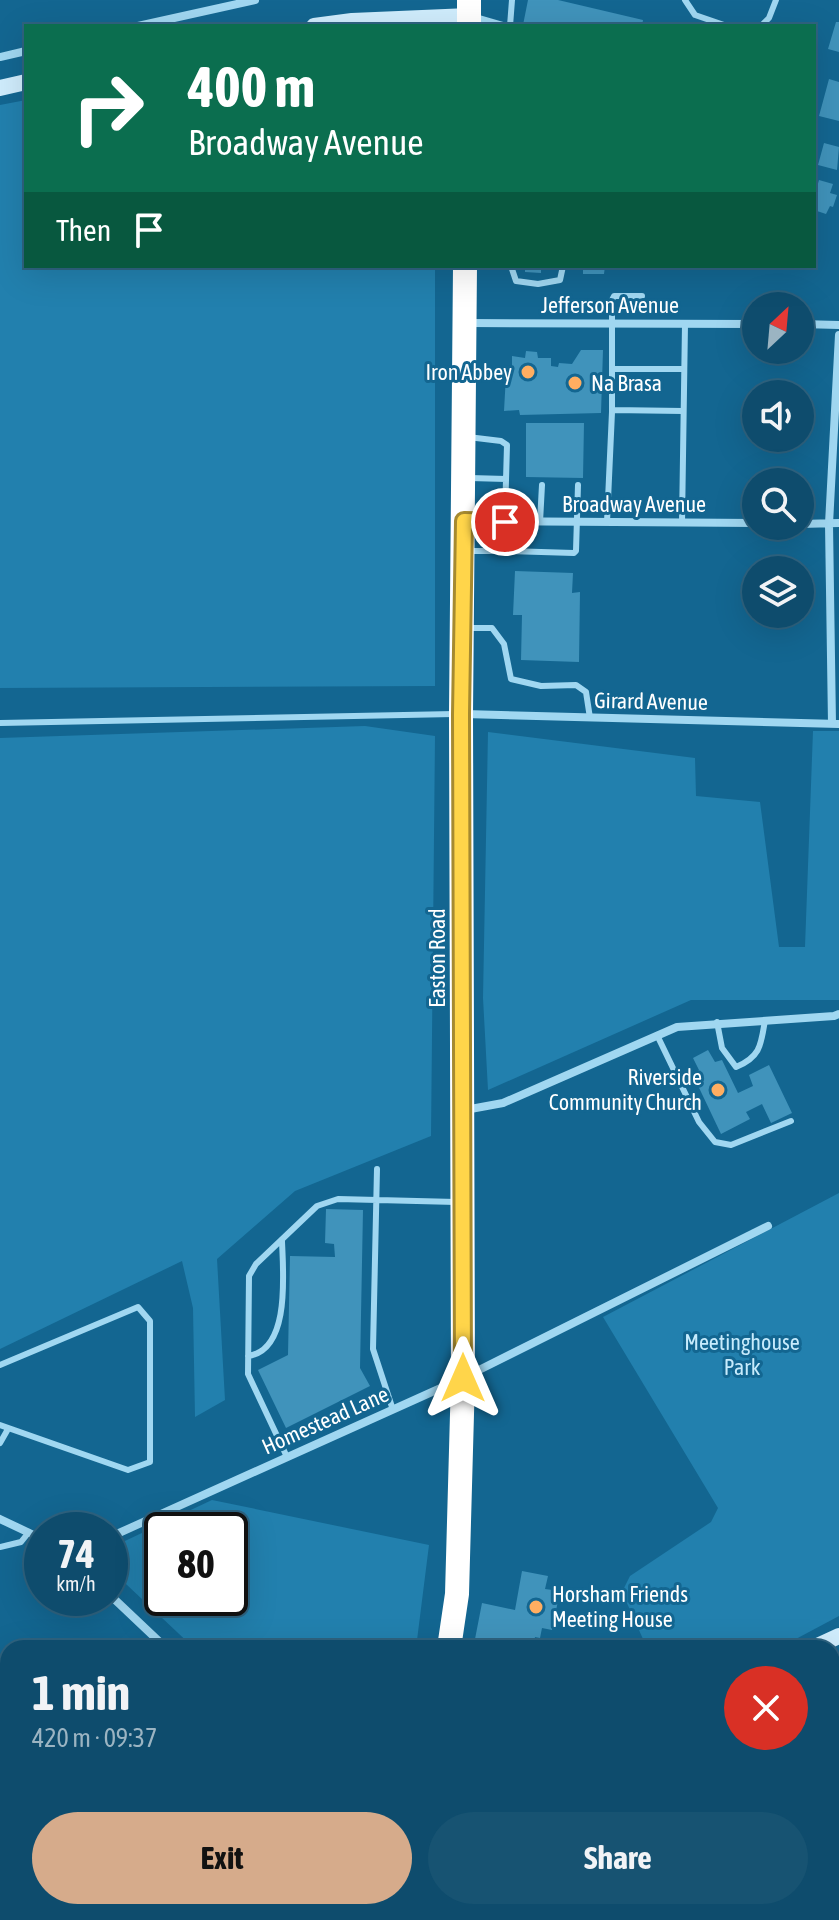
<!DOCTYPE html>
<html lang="en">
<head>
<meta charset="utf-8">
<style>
	:root { --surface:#0e4c6d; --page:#175372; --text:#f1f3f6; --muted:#9bb4c2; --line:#2e6380; --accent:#d6ab8b }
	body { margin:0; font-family:"Asap Condensed",sans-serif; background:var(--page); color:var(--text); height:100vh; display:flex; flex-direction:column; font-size:30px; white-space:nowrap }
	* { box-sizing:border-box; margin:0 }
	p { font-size:26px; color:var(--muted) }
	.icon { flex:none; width:44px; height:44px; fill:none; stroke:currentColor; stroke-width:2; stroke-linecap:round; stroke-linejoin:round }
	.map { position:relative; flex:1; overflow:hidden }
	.details { position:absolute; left:0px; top:1640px; width:840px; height:280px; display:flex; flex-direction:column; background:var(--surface); border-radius:24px 24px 0 0; box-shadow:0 8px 32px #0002,0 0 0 2px var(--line) }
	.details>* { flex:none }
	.banner { position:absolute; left:24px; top:24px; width:792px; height:244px; border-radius:0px; box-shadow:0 8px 32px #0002,0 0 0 2px var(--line); background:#0b6e4f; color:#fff; overflow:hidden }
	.needle { width:52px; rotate:26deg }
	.buttons { position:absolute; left:742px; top:292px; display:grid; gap:16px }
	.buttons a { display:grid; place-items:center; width:72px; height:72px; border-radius:50%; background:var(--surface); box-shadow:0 8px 32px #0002,0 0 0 2px var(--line); font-size:40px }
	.speed { position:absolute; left:24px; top:1512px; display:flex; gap:16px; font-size:40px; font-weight:700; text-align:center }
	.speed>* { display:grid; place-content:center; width:104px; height:104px; border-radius:50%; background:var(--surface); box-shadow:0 8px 32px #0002,0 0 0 2px var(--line); line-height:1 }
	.speed small { font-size:20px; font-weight:400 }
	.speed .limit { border:4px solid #111; border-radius:12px; background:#fff; color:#111 }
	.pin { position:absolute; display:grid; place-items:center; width:68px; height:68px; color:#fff; margin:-34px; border:4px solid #fff; border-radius:50%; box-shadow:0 2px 8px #0007 }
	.me { position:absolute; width:88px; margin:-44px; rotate:0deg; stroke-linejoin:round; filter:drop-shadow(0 0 6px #0008) }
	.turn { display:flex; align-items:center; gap:28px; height:168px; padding:0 32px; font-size:36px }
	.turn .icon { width:104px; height:104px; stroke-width:2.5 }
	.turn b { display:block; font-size:56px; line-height:68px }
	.then { display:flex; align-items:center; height:76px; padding:0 32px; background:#0003; gap:16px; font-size:30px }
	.round { display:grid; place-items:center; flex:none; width:84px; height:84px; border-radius:42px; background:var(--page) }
	.headline { display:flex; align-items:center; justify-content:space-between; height:136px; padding:0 32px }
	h1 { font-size:48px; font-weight:700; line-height:60px }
	.action { display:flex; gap:16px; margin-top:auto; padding:16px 32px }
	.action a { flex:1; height:92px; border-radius:48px; background:var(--accent); color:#111; font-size:32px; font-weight:700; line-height:92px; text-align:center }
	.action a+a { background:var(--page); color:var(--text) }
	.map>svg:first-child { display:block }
	.green { fill:#2280ae; fill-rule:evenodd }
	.building { fill:#4093bb }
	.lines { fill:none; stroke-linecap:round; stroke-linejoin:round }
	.lane { stroke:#a0d7f1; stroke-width:6 }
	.street { stroke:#a0d7f1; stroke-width:8 }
	.secondary { stroke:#cfecfc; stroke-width:16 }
	.highway { stroke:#fff; stroke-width:24 }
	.route-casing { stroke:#a68a30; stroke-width:20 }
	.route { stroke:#ffd54a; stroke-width:14 }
	.poi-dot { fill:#ffae61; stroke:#136691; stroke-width:3 }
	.labels { text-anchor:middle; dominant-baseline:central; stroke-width:6; stroke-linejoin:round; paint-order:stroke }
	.street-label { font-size:22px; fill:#fff; stroke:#136691 }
	.poi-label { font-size:22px; fill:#fff; stroke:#136691; text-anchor:end }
	.park-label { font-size:22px; fill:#c7ebfc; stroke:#136691 }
</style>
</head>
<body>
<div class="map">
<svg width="839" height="1920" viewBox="0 0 839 1920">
	<rect width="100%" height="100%" fill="#136691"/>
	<path class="green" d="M26,100V266H435V686L0,688V105Z
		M365,726L435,736L431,1136L295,1191L217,1259L225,1400L195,1417L193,1308L182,1261L0,1349V738Z
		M813,731H839V1000H691L488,1090L483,998L488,732L695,758L696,796L760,802L779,947H805Z
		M839,1193V1616L779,1648H647L622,1592L630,1576L711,1522L718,1508L603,1317Z
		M212,1500L429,1545L416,1648H194L110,1569V1548ZM230,1530V1598H162V1530Z"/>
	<path class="building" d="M528,0H558L643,20L642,26H527L523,25Z
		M836,22H839V52L828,49Z
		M829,79L839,82V121L819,116Z
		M824,143L839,147L837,170L818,165Z
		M819,180L833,184L830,193L837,195L833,207L830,206L826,214L814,210V186L817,187Z
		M525,266H541V273L525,272Z
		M583,266H605L604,274H583Z
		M581,350H603L601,413L520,415L519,410L504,411L506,375H512V356L525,358L526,351L537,352L538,358H551V366L558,367L559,363L572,364Z
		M526,423H584L583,478L526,477Z
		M515,571L573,573L572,593L580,592L579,662L521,660L522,615H513Z
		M708,1050L715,1062L722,1060L738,1093L753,1086L749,1075L769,1065L792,1113L771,1123L762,1104L746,1112L750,1119L721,1134L692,1073L699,1070L693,1058Z
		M326,1209L363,1210L360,1368L370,1386L286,1428L258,1370L288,1355L290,1256L335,1257L334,1244L325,1243Z
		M522,1571L548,1576L545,1589L560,1591L552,1630L542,1628L540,1638L535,1637L533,1648L475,1639L482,1603L515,1610Z"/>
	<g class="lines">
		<path class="lane" d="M685,0L695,15L727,26
			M475,17L506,26
			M510,26L512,0
			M761,26L769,18L776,0
			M511,266L516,281L538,284L560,280L563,266
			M612,369H684
			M612,410L683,411
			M470,478L506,479
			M540,522L542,485
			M607,522L612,412V300L614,296H642
			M682,523L685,324
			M466,551H504L507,445L501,441L468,437
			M504,551L574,553L576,551L578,485
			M466,628H492L504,644L511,679L541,686L576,685L586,692L590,718
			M0,723L454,714
			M717,1022L722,1048L736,1067C761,1057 761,1044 765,1020
			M657,1035L699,1122L715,1142L731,1145L791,1121
			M377,1169L373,1349L393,1410
			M248,1356C291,1350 283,1272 282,1241
			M0,1365L138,1307L150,1321V1462L128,1470L0,1425
			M0,1443L8,1429
			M287,1457L248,1374L249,1276L256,1264L317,1206L338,1199L456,1202
			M0,1547L21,1542L29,1532
			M285,1912L288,1920
			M318,1920L324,1912"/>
		<path class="street" d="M138,26L255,0
			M0,57L26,51
			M469,323L756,324
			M800,324L839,325
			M465,521L756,523
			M800,524L839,523
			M464,714L839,724
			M832,724L829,524L839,335
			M465,1110L503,1103L677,1027L834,1016L839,1014
			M0,1519L42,1539
			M110,1537L463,1378L768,1226
			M110,1595L166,1648
			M810,1912L814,1920"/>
		<path class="secondary" d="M314,26L352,21L469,16
			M0,88L26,82
			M813,1648L839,1636
			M212,1920L229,1912"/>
		<path class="highway" d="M469,26V0
			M449,1648L457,1594L463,1378L461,714L465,266
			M407,1920L408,1912"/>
	</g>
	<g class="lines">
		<defs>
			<path id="route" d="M463,1378L461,714L464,521L505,522"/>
		</defs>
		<use href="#route" class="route-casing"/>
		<use href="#route" class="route"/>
	</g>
	<g class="poi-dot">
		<circle cx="528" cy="372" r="8"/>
		<circle cx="575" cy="383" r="8"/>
		<circle cx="718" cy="1090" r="8"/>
		<circle cx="536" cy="1607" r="8"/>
	</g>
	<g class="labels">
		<g class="street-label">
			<text x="610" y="305">Jefferson Avenue</text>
			<text x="634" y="504">Broadway Avenue</text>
			<text transform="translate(651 701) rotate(1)">Girard Avenue</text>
			<text transform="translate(437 958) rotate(-90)">Easton Road</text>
			<text transform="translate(325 1420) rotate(-24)">Homestead Lane</text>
		</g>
		<g class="poi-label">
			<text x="512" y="372">Iron Abbey</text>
			<text x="591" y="383" text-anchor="start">Na Brasa</text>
			<text x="702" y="1077">Riverside<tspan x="702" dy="25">Community Church</tspan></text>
			<text x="552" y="1594" text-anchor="start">Horsham Friends<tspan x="552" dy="25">Meeting House</tspan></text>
		</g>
		<g class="park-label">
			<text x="742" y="1342">Meetinghouse<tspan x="742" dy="25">Park</tspan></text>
		</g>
	</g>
</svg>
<div class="buttons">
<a><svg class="needle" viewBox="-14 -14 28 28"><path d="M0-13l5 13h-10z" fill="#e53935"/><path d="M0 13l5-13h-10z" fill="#9bb4c2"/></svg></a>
<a><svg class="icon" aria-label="sound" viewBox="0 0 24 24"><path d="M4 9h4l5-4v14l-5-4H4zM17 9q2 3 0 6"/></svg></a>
<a><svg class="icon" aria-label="search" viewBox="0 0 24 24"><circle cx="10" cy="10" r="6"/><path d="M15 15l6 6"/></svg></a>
<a><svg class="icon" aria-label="layers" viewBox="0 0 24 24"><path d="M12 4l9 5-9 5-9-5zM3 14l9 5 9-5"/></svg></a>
</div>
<div class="speed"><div>74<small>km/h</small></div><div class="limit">80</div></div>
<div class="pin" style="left:505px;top:522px;background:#d93025"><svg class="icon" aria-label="arrive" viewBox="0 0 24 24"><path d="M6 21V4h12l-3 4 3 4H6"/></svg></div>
<svg class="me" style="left:463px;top:1378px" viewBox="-20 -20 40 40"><path d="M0-17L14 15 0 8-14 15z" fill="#ffd54a" stroke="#fff" stroke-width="4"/></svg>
<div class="banner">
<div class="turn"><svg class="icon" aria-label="right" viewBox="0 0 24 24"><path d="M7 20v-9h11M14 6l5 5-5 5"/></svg><div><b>400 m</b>Broadway Avenue</div></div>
<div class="then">Then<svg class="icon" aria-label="arrive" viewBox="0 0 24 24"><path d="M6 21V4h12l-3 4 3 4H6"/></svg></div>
</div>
<section class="details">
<div class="headline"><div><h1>1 min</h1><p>420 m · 09:37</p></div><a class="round" style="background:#d93025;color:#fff"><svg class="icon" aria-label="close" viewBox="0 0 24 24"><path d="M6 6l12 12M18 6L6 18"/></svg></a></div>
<div class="action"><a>Exit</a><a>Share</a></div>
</section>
</div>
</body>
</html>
